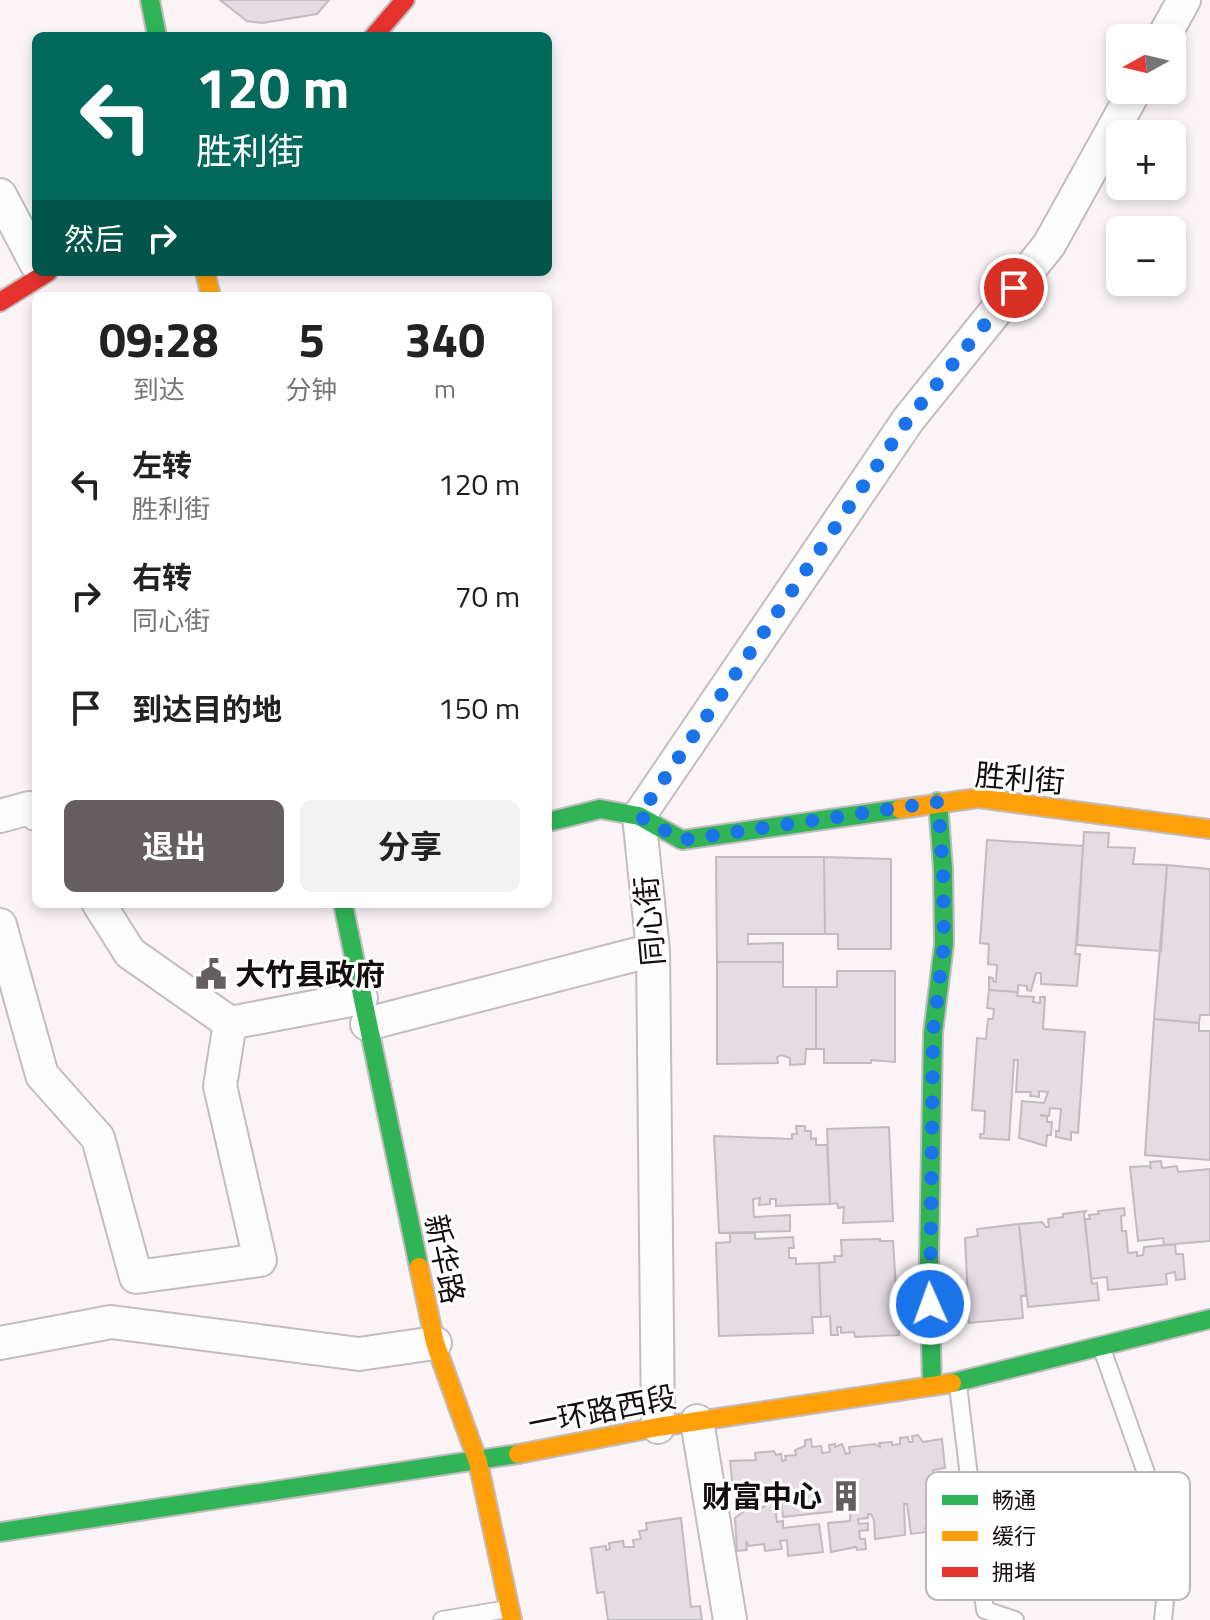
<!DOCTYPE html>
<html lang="zh">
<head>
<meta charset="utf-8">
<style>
	:root { --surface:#fff; --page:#f2f2f2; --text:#222; --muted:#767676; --accent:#645e61 }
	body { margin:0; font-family:"Titillium Web","Noto Sans SC",sans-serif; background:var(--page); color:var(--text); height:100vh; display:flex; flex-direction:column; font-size:30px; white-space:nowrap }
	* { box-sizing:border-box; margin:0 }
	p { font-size:26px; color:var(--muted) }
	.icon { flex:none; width:44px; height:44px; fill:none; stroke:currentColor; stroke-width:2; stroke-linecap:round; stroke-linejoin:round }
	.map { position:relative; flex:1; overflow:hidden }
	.side { position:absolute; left:32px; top:292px; width:520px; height:616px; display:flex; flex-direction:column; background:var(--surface); border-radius:12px; box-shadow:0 4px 12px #0003 }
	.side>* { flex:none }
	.banner { position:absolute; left:32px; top:32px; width:520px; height:244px; border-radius:12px; box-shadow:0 4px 12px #0003; background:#00695c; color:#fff; overflow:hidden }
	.needle { width:52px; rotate:262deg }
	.tools { position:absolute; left:1106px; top:24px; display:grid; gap:16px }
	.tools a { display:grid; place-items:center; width:80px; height:80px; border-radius:12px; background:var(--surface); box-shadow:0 4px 12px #0003; font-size:40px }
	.pin { position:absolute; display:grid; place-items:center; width:68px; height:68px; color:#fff; margin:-34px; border:4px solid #fff; border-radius:50%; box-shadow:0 2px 8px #0007 }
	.me { position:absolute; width:88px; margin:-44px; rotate:358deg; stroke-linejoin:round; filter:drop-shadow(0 0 6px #0008) }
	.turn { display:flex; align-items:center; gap:28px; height:168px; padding:0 32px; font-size:36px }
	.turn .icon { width:104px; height:104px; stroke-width:2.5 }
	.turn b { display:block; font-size:56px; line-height:68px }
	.then { display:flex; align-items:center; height:76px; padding:0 32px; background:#0003; gap:16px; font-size:30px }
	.eta { display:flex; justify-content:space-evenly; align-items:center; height:136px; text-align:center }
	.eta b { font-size:48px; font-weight:700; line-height:56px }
	.action { display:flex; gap:16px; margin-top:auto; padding:16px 32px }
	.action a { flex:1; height:92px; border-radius:12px; background:var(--accent); color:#fff; font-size:32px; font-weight:700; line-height:92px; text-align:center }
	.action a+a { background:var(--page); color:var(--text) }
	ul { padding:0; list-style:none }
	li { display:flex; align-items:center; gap:24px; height:112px; padding:0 32px }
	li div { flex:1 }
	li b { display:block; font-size:30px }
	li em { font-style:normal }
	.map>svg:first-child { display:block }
	.building { fill:#e4dbe3; stroke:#c0bbbf; stroke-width:2 }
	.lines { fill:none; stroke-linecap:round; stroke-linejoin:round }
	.lane-casing { stroke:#c2bcbf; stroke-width:20 }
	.street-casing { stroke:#c2bcbf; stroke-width:36 }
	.fast-casing { stroke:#c2bcbf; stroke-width:22 }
	.slow-casing { stroke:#c2bcbf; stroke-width:22 }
	.jam-casing { stroke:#c2bcbf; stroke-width:22 }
	.lane { stroke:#fefdfe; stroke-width:16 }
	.street { stroke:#fefdfe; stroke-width:32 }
	.fast { stroke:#30b455; stroke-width:18 }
	.slow { stroke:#ff9f0a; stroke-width:18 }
	.jam { stroke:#e5322d; stroke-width:18 }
	.route { stroke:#1a73e8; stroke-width:14; stroke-dasharray:0 25.2 }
	.labels { text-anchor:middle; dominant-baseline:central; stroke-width:6; stroke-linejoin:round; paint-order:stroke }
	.street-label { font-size:30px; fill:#140d10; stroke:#fff }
	.poi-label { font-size:30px; font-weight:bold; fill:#140d10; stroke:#fff; text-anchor:start }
	.key { fill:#fff; stroke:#b8b6b7; stroke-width:2 }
	.key-label { font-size:22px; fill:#140d10 }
</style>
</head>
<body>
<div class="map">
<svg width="1210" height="1620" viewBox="0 0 1210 1620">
	<rect width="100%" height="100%" fill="#faf4f7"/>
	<path class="building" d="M220,0H329L317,14L262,23L247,21Z
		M1084,832L1109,833L1108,847L1135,848L1133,864L1167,865L1161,951L1077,945Z
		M987,840L1083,846L1076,946L1075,954H1080L1077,986L1041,984V973H1036L1031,991L1027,990V986L1018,985V992L989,990V977L993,978V981L996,982L997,965L988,964L989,944L980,943Z
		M716,857H824L825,934H748V944L783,943V962H717Z
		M824,857L891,859V949H838V934H825Z
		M1167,865L1210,869V1015H1200L1199,1023L1154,1019Z
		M717,962H783V987H816V1049H806L805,1064L790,1065V1058L781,1055L777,1057L778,1063L717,1064Z
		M837,971H895V1062L871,1060V1063H824V1049H816V987H837Z
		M989,990L1018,992L1017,996L1034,997L1033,1002L1040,1003V997H1045L1043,1029L1085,1032L1078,1133L1071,1132V1140L1056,1137V1131H1059L1061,1109L1050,1108L1049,1116L1040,1115L1047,1117V1122H1052L1051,1135H1047L1046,1146L1019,1138L1022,1101L1044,1103L1048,1092L1039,1091V1097L1030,1096L1031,1092H1016L1018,1060H1014L1009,1140L980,1138V1134H984L985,1111L972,1110L977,1038L986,1039L988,1019H993L994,1009L987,1008Z
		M1154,1019L1199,1023V1031H1210V1160L1145,1155Z
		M796,1126H805V1131H811V1139L816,1138V1145H827L830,1204L776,1206V1199H770V1204L759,1205L760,1198L753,1199L754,1217L790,1215V1231L719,1233L714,1136L792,1139V1134H797Z
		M889,1127L893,1221L843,1223L844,1207L838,1208L837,1203L830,1204L827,1129Z
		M1161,1161L1162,1168L1177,1166L1178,1172L1210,1169V1241L1164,1245L1163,1238L1138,1241L1130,1167L1149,1166L1151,1169L1150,1162Z
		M1124,1208L1125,1215L1121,1216L1122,1231H1126L1128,1253L1137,1252V1256L1143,1255L1144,1247L1175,1244L1176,1254H1183L1185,1279L1176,1280L1175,1272L1166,1274L1167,1284L1108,1290L1107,1277L1091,1279L1085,1219H1090L1089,1215L1099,1214L1098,1211Z
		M1086,1211L1084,1214L1092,1284L1097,1283L1099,1300L1028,1307L1019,1224L1042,1222L1046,1227H1049L1048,1219L1063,1217V1214Z
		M1019,1224L1026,1295L1021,1296L1023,1318L969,1323L965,1238L978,1236L977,1229Z
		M755,1232V1239L793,1237L794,1248H789V1258H796V1264L819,1263L821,1317H812L813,1333L719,1336L716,1243L730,1242V1233Z
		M880,1239V1241H893L899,1335L855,1337L854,1332L841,1333V1327H837L838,1335H831L830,1316L821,1317L819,1263L835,1262L834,1256H842L841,1240Z
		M918,1435L923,1442L942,1439L945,1468L933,1470L935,1492L943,1490L944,1497L949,1496L952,1525L925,1528L926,1532L911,1534L907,1504H904L905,1535L875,1539L874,1520L871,1514H868V1518L858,1519L859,1524L868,1523V1530L859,1531L860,1539H865L866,1549L857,1550L856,1547L831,1552L828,1523L850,1521L851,1503L847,1504L848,1510L783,1517L781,1498L774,1499L777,1522L783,1521V1528L819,1524L823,1552L788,1556L787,1540L780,1541L782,1549L765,1551L764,1544L749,1546L746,1541L747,1550L737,1551L735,1518L747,1509L746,1505H752V1508L764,1507L763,1501L748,1503V1495L739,1496L738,1489H733L730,1461L756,1460L755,1453L774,1451L776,1455L781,1454L782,1461L786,1460L785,1456L796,1455L795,1450L805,1446V1440L811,1439L812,1447L821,1446L822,1453L830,1452L829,1445L835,1444V1447L842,1444L846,1454L850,1453L849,1447L875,1444L880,1447L879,1443L892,1442V1445L900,1444V1438L908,1437L909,1442H913L912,1436Z
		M681,1518L691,1607L700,1606L702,1620H608L604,1592L597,1593L591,1548L606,1546V1550L610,1549L609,1543L623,1541L624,1547H634L633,1540L641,1539L639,1531L647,1530L646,1523Z"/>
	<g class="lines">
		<defs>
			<path id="lane" d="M1102,1349L1171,1543L1163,1620
				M958,1385L985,1610L1015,1620
				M442,1620L508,1609"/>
			<path id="street" d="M1163,38L1184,0
				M0,195L36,263
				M0,816L29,808L36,814
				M99,904L130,953L230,1023L361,998
				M0,925L42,1075L98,1138L136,1277L260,1260L220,1086L230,1023
				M367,1024L653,950
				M0,1343L111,1322L359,1354L435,1343
				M697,1421L730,1620
				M658,1427L653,950L639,816L908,420L1049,245L1135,90"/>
			<path id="fast" d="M150,0L157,36
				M548,822L600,809L639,816L682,840L900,809
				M343,904L419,1267
				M952,1383L1210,1319
				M932,1386L929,1260L933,1033L944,944L943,869L938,802
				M0,1532L518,1454"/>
			<path id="slow" d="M205,272L211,296
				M900,809L978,798L1210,829
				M419,1267L435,1343L478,1462L512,1620
				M518,1454L658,1427L952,1383"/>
			<path id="jam" d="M374,36L405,0
				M0,302L48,272"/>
		</defs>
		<use href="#lane" class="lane-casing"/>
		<use href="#street" class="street-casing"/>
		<use href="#fast" class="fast-casing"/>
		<use href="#slow" class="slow-casing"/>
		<use href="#jam" class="jam-casing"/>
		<use href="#lane" class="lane"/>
		<use href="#street" class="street"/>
		<use href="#fast" class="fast"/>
		<use href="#slow" class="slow"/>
		<use href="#jam" class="jam"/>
	</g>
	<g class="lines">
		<path class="route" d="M930,1304L933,1033L944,944L943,869L938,802L682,840L639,816L908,420L1014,288"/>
	</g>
	<defs>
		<symbol id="civic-bare" viewBox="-9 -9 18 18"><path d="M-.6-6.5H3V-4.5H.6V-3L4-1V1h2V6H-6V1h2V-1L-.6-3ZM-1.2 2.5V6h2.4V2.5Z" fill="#645e61" stroke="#fff" stroke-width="2.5" paint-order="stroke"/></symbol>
		<symbol id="building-bare" viewBox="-9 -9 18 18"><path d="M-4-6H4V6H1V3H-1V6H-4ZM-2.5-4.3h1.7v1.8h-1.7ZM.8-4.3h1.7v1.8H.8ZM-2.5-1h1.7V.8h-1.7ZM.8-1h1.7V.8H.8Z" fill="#645e61" stroke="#fff" stroke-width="2.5" paint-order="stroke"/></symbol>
	</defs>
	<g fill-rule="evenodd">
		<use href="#civic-bare" x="189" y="952" width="44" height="44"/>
		<use href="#building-bare" x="824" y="1474" width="44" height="44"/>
	</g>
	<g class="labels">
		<g class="street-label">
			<text transform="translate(1020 778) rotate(5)">胜利街</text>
			<text transform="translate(649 921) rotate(-95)">同心街</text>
			<text transform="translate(445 1259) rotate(78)">新华路</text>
			<text transform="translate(602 1410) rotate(-11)">一环路西段</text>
		</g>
		<g class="poi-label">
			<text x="235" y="974">大竹县政府</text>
			<text x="822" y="1496" text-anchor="end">财富中心</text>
		</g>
	</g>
	<rect x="926" y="1472" width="264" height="128" rx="12" class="key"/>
	<rect x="942" y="1495" width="36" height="10" fill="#30b455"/>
	<rect x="942" y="1531" width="36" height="10" fill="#ff9f0a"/>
	<rect x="942" y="1567" width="36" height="10" fill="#e5322d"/>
	<g class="key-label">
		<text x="992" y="1508">畅通</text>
		<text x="992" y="1544">缓行</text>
		<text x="992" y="1580">拥堵</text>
	</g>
</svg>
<div class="tools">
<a><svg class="needle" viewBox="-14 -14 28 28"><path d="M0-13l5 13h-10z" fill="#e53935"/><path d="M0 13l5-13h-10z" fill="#767676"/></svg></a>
<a>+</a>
<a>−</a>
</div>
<div class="pin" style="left:1014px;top:288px;background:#d93025"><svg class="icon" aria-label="arrive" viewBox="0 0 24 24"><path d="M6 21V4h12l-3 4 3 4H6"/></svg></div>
<svg class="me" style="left:930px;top:1304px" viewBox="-20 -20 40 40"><circle r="17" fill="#1a73e8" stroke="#fff" stroke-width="3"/><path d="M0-11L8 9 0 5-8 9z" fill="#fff"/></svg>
<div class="banner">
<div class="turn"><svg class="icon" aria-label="left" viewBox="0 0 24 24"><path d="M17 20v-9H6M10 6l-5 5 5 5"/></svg><div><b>120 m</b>胜利街</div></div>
<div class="then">然后<svg class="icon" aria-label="right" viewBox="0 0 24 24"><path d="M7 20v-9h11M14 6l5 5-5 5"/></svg></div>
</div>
<section class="side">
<div class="eta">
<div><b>09:28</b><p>到达</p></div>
<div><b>5</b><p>分钟</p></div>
<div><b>340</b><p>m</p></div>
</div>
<ul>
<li><svg class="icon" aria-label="left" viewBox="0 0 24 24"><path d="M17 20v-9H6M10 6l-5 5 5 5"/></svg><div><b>左转</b><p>胜利街</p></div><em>120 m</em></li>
<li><svg class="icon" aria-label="right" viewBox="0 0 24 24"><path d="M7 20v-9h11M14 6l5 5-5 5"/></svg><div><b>右转</b><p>同心街</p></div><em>70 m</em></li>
<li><svg class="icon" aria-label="arrive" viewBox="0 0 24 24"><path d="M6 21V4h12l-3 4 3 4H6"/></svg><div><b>到达目的地</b></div><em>150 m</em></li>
</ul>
<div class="action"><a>退出</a><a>分享</a></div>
</section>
</div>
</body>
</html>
